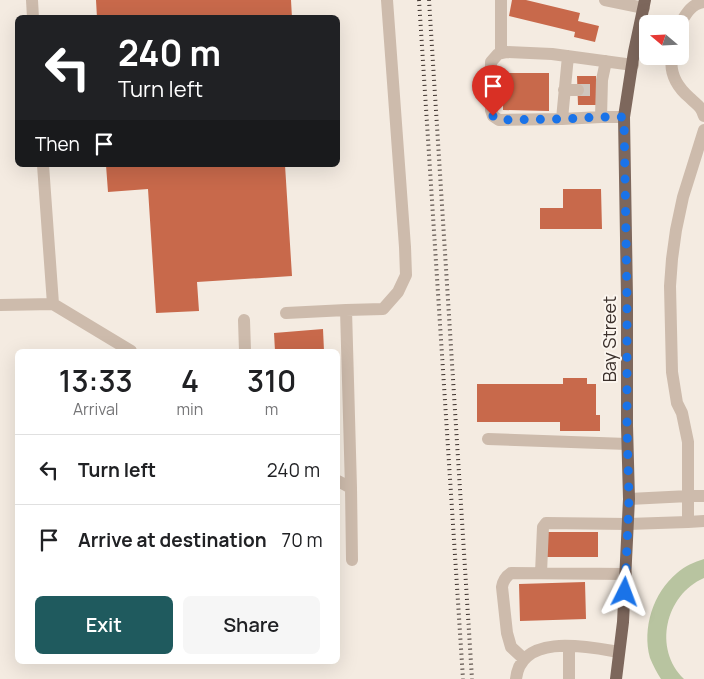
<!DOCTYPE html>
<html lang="en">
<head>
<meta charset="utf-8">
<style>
	:root { --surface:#fff; --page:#f6f6f6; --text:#202124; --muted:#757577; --line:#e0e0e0; --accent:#1f5a5e }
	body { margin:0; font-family:Manrope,sans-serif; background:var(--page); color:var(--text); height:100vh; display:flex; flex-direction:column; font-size:19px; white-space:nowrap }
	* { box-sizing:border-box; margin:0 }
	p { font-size:16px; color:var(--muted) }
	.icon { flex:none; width:28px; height:28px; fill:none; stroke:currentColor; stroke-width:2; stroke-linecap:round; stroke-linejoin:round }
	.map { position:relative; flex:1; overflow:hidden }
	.panel { position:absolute; left:15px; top:349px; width:325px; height:315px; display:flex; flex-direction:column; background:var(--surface); border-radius:8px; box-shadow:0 5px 20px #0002 }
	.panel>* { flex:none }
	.top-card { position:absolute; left:15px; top:15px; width:325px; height:152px; border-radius:8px; box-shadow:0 5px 20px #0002; background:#202124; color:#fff; overflow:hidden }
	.needle { width:32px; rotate:289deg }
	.buttons { position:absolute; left:639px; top:15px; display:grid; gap:10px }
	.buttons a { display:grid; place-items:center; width:50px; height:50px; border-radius:8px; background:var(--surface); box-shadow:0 5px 20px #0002; font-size:25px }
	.pin { position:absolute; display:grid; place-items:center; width:42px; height:42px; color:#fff; margin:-51px -21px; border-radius:50% 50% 50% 0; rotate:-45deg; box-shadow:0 0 5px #0007 }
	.pin .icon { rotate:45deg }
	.me { position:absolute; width:55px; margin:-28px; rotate:3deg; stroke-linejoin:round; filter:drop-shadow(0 0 4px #0008) }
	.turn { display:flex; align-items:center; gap:18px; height:105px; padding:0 20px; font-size:22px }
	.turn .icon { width:65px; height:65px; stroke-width:2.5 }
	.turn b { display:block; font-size:35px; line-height:42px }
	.then { display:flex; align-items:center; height:48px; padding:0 20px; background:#0003; gap:10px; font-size:19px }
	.eta { display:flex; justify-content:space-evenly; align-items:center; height:85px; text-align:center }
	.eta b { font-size:30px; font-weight:600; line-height:35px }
	.primary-button { display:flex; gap:10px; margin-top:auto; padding:10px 20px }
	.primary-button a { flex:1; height:58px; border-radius:8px; background:var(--accent); color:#fff; font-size:20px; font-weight:600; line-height:58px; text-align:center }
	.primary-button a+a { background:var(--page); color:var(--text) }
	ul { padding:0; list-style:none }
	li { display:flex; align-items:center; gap:15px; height:70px; padding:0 20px; border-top:1px solid var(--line) }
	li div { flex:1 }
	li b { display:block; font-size:19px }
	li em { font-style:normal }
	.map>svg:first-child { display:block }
	.green { fill:#b8c4a0 }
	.building { fill:#c8694b }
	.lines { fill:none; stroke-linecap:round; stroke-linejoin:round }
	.minor-tunnel { stroke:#cfc6bd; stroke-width:12; stroke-dasharray:12 6; stroke-linecap:butt }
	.minor { stroke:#cdbbac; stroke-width:12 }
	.major { stroke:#7d675c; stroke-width:12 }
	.rail { stroke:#3b302b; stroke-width:4; stroke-dasharray:1 4; stroke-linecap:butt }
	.route { stroke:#1a73e8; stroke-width:9; stroke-dasharray:0 16.2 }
	.labels { text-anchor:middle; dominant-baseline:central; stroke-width:4; stroke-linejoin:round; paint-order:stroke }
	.street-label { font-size:18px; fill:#3b302b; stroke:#fbf5ee }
</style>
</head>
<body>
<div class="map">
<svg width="704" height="679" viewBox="0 0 704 679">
	<rect width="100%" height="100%" fill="#f4ebe1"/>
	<path class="green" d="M704,559V578C665,595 653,649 684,679H661C657,673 653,665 650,658C642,628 653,593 677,573C685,566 694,562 704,559Z"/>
	<path class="building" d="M96,0H291L292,18H97Z
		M512,0H526L580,13L578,21L599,26L595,42L574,37L575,32L509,16Z
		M503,73H549V111L503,110Z
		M577,76H596V105H578Z
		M106,165H285L292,276L197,282L199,311L156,313L148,189L108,192Z
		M563,189H601L602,229H540V208H563Z
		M323,329L324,351H275L274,333Z
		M563,378H587V384H596V415H600V431H560V422H477V384H563Z
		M547,532H598V557H547Z
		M585,582L586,619L520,621L519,584Z"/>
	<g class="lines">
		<path class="minor-tunnel" d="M578,90H596"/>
		<path class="minor" d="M32,0L33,18
			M501,0V53
			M605,0L644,8
			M680,24C686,14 691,4 704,2
			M672,56C669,74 677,87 690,98C698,106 701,106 704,116
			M564,90H578
			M601,117L602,80L606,61
			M624,117H601L562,119L499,120L493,116L491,110V62L498,54L507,52L552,54L633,65
			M562,119L568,56
			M704,130L683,197L676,230L672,259L670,286L672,372L677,403L682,413L688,442V522L704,521
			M43,165L53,304
			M0,305L53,304L131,351
			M346,310L383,309L398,292L406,275L405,247L387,0
			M286,313L346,310L351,488L352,560
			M244,320L245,351
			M488,439L627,444
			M338,481L351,488
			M629,499L689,496H704
			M541,573L543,527L546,523L628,524L688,522
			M569,646V679
			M524,659L511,647L507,633L502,587C503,581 505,577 511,573L626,574
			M516,679C521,632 589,647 619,652"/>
		<path class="major" d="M616,679L623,622L629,499L627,426V298L624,117L634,52L645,0"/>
		<path class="rail" d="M419,0L463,679
			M429,0L472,679"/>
	</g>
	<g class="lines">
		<path class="route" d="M493,116L499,120L562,119L601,117H624L627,298V426L629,499L625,592"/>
	</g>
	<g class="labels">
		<g class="street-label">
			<text transform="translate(609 339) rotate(-90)">Bay Street</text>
		</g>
	</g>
</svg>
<div class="buttons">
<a><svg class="needle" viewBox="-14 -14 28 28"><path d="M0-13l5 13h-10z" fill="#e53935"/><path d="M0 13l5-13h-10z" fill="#757577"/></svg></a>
</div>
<div class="pin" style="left:493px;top:116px;background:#d93025"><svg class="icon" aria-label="arrive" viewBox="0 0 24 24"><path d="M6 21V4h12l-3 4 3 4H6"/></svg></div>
<svg class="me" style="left:625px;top:592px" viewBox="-20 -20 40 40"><path d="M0-17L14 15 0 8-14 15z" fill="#1a73e8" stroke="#fff" stroke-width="4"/></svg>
<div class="top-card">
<div class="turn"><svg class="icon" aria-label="left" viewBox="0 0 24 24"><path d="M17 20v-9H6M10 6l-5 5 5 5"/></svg><div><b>240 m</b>Turn left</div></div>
<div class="then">Then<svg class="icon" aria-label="arrive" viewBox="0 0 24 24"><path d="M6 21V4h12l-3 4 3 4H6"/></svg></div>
</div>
<section class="panel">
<div class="eta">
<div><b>13:33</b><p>Arrival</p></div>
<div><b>4</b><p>min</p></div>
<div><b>310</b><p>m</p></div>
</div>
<ul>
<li><svg class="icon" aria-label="left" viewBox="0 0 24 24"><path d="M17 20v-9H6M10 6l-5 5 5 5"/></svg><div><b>Turn left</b></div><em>240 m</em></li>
<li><svg class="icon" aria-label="arrive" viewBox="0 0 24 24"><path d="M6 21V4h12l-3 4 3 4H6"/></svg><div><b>Arrive at destination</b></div><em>70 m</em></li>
</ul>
<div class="primary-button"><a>Exit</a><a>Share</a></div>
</section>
</div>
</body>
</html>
